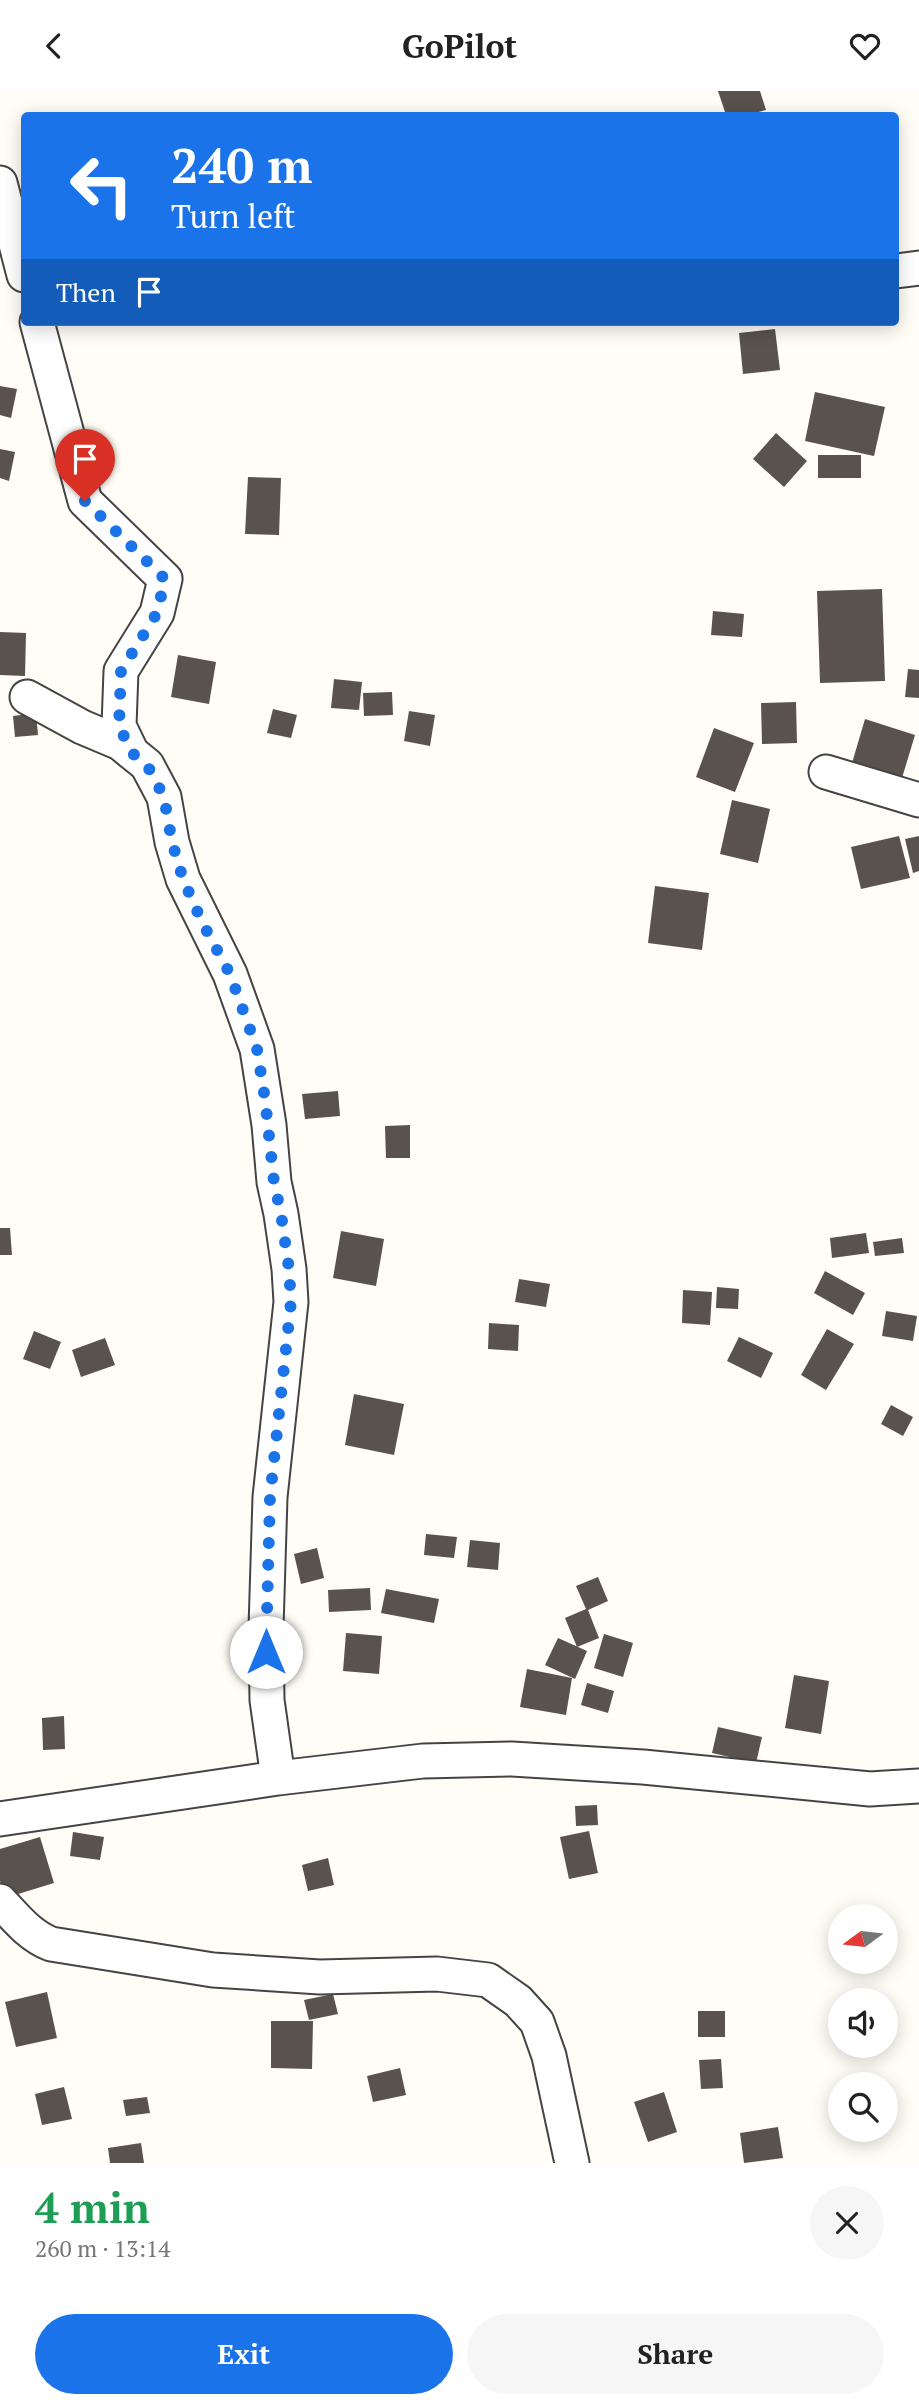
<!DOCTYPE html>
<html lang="en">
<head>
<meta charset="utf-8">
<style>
	:root { --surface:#fff; --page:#f6f6f6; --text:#222; --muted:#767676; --accent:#1a73e8 }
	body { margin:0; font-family:"PT Serif",serif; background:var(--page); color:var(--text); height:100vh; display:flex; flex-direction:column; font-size:26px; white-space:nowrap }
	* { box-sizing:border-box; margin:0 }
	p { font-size:23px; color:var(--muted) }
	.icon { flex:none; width:38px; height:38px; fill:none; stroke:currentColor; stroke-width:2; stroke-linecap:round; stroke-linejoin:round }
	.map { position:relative; height:2072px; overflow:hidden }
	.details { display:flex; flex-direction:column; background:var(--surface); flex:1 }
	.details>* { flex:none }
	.banner { position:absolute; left:21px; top:21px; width:878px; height:214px; border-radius:7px; box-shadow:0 4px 18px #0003; background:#1a73e8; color:#fff; overflow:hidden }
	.needle { width:46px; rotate:255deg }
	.fabs { position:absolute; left:828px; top:1813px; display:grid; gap:14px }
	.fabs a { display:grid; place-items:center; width:70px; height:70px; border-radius:50%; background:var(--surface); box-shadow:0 4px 18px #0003; font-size:35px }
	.pin { position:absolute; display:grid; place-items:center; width:60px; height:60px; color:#fff; margin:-72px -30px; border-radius:50% 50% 50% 0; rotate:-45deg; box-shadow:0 0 7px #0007 }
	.pin .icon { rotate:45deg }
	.me { position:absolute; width:77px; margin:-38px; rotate:0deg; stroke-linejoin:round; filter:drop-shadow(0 0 5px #0008) }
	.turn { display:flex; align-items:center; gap:24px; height:147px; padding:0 35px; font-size:32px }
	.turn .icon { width:91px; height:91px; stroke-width:2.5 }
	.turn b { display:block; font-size:49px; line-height:60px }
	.then { display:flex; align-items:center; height:66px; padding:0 35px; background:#0003; gap:14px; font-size:26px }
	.round { display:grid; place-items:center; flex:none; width:74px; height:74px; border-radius:37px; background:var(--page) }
	.overview { display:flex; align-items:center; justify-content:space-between; height:119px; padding:0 35px }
	h1 { font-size:42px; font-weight:700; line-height:52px; color:#1e9e55 }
	.button { display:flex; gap:14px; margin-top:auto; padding:14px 35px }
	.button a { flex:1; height:80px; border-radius:42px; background:var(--accent); color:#fff; font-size:28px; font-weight:700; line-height:80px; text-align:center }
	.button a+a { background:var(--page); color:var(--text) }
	header { display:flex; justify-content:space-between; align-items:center; height:91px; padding:0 35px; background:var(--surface); font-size:32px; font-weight:700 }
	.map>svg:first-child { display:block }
	.building { fill:#5a524d }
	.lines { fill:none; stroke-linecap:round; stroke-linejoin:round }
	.street-casing { stroke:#444; stroke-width:37 }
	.street { stroke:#fff; stroke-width:33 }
	.route { stroke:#1a73e8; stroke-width:12; stroke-dasharray:0 21.6 }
</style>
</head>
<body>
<header><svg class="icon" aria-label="back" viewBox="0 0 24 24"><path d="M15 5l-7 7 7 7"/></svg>GoPilot<svg class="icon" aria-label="heart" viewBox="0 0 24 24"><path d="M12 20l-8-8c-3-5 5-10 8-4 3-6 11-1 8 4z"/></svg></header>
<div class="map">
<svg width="919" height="2072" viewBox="0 0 919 2072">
	<rect width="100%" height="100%" fill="#fffdf5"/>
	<path class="building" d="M718,0H760L766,19L748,24H726Z
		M775,238L780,279L743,283L739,242Z
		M0,295L17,298L11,327L0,324Z
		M815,301L885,316L874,365L805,350Z
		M776,342L807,370L784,396L753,368Z
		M0,358L15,361L9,390L0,387Z
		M818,364H861V387H818Z
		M248,386L281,387L279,444L245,443Z
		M882,498L885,590L820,592L817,500Z
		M713,520L744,523L742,546L711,544Z
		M0,541L26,542L25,585L0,584Z
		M178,564L216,571L209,613L171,606Z
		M908,578L919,579V607L905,606Z
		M334,588L362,591L359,619L331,617Z
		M392,601L393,624L364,625L363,602Z
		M796,611L797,652L762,653L761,612Z
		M273,618L297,624L291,647L267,642Z
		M409,620L435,624L430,655L404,650Z
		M36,622L38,644L15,646L13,625Z
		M865,628L915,644L902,687L852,672Z
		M714,637L754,652L735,701L696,686Z
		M732,709L770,718L758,772L720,763Z
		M899,745L910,787L861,798L851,756Z
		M919,745V780L913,782L905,748Z
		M655,795L709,802L702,859L648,852Z
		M338,1000L340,1025L305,1028L302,1003Z
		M410,1034V1067H386L385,1035Z
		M0,1137H10L12,1164H0Z
		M341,1140L384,1148L376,1195L333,1187Z
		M866,1142L869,1162L832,1167L830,1147Z
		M902,1147L904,1162L875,1165L873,1151Z
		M825,1180L865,1202L853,1224L814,1202Z
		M519,1188L550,1193L546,1216L515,1211Z
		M717,1196L739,1198L738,1218L716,1217Z
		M683,1199L712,1201L710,1234L682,1232Z
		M886,1220L917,1225L913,1250L882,1245Z
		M489,1232L519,1234L518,1260L488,1258Z
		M827,1238L854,1253L826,1299L801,1284Z
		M34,1240L61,1251L50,1278L23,1268Z
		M739,1246L773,1262L761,1287L727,1270Z
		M105,1247L115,1274L81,1286L72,1259Z
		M354,1303L404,1313L394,1364L345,1354Z
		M891,1314L913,1326L903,1345L881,1333Z
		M426,1443L457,1446L454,1467L424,1464Z
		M470,1449L500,1452L498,1479L467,1476Z
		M317,1457L324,1487L301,1493L294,1463Z
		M598,1486L608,1510L588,1519L599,1547L577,1556L565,1527L586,1518L576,1495Z
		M370,1497L371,1519L329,1521L328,1499Z
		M386,1498L439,1508L434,1532L381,1522Z
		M346,1542L382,1545L379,1583L343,1580Z
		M604,1543L633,1552L623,1586L594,1577Z
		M558,1547L587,1560L575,1588L545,1574Z
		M527,1578L572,1587L566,1624L520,1616Z
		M794,1584L829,1590L821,1643L785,1637Z
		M587,1592L614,1600L608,1622L581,1614Z
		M64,1625L65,1658L43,1659L42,1627Z
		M718,1636L762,1646L756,1672L712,1662Z
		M597,1714L598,1734L576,1735L575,1715Z
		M589,1740L598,1782L569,1788L560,1746Z
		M73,1741L104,1746L100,1769L70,1765Z
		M40,1746L54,1792L5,1807L0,1790V1758Z
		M328,1767L334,1794L308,1800L302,1774Z
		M47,1901L57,1947L16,1956L5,1911Z
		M333,1903L338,1923L309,1929L304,1909Z
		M698,1920H725V1946H698Z
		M271,1930H313L312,1978L271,1977Z
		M721,1968L723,1997L701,1998L699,1969Z
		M400,1977L406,2004L373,2011L367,1985Z
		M64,1996L72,2028L42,2034L35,2003Z
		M664,2001L677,2041L648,2051L634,2011Z
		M147,2006L150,2022L126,2025L123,2009Z
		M778,2036L783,2067L744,2072L740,2042Z
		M141,2052L144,2072H110L108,2057Z"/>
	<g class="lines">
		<defs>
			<path id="street" d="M0,92L24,184
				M896,180L919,177
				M37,231L85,410L165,488L157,522L121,580L119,635L132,662
				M27,606L82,636L120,652L147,674L164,706L172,751L183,788L230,883L257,958L269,1034L274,1091L281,1123L289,1178L291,1211L270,1406L266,1537L267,1609L278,1687
				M826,681L919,709
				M0,1728L278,1687L423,1670L512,1668L643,1676L870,1698L919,1695
				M0,1810C16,1827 29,1844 51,1853L213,1879L320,1886L437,1883L488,1889L518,1910L537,1931L549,1965L572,2072"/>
		</defs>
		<use href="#street" class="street-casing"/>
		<use href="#street" class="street"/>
	</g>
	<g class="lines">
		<path class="route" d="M85,410L165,488L157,522L121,580L119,635L132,662L147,674L164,706L172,751L183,788L202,831L230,883L257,958L265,1008L274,1091L281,1123L289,1178L291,1211L270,1406L266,1561"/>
	</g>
</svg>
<div class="fabs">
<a><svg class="needle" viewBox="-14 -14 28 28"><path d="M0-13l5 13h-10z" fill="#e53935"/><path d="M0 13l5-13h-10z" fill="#767676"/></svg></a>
<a><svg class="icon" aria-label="sound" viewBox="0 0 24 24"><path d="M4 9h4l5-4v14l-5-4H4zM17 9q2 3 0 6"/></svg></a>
<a><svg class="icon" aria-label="search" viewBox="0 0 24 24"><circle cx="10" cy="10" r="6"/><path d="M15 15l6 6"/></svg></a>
</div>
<div class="pin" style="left:85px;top:410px;background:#d93025"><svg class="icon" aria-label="arrive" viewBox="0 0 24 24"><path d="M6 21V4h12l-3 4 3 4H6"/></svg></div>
<svg class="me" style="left:266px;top:1561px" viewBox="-20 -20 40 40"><circle r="19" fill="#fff"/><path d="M0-13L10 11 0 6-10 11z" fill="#1a73e8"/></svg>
<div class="banner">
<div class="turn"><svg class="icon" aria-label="left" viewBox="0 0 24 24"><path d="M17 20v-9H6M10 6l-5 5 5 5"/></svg><div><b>240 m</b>Turn left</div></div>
<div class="then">Then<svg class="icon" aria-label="arrive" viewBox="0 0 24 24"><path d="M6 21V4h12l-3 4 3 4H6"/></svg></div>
</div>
</div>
<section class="details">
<div class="overview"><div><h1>4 min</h1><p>260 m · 13:14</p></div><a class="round"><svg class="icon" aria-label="close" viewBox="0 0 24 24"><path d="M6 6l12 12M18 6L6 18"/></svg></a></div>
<div class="button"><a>Exit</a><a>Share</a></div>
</section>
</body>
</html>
